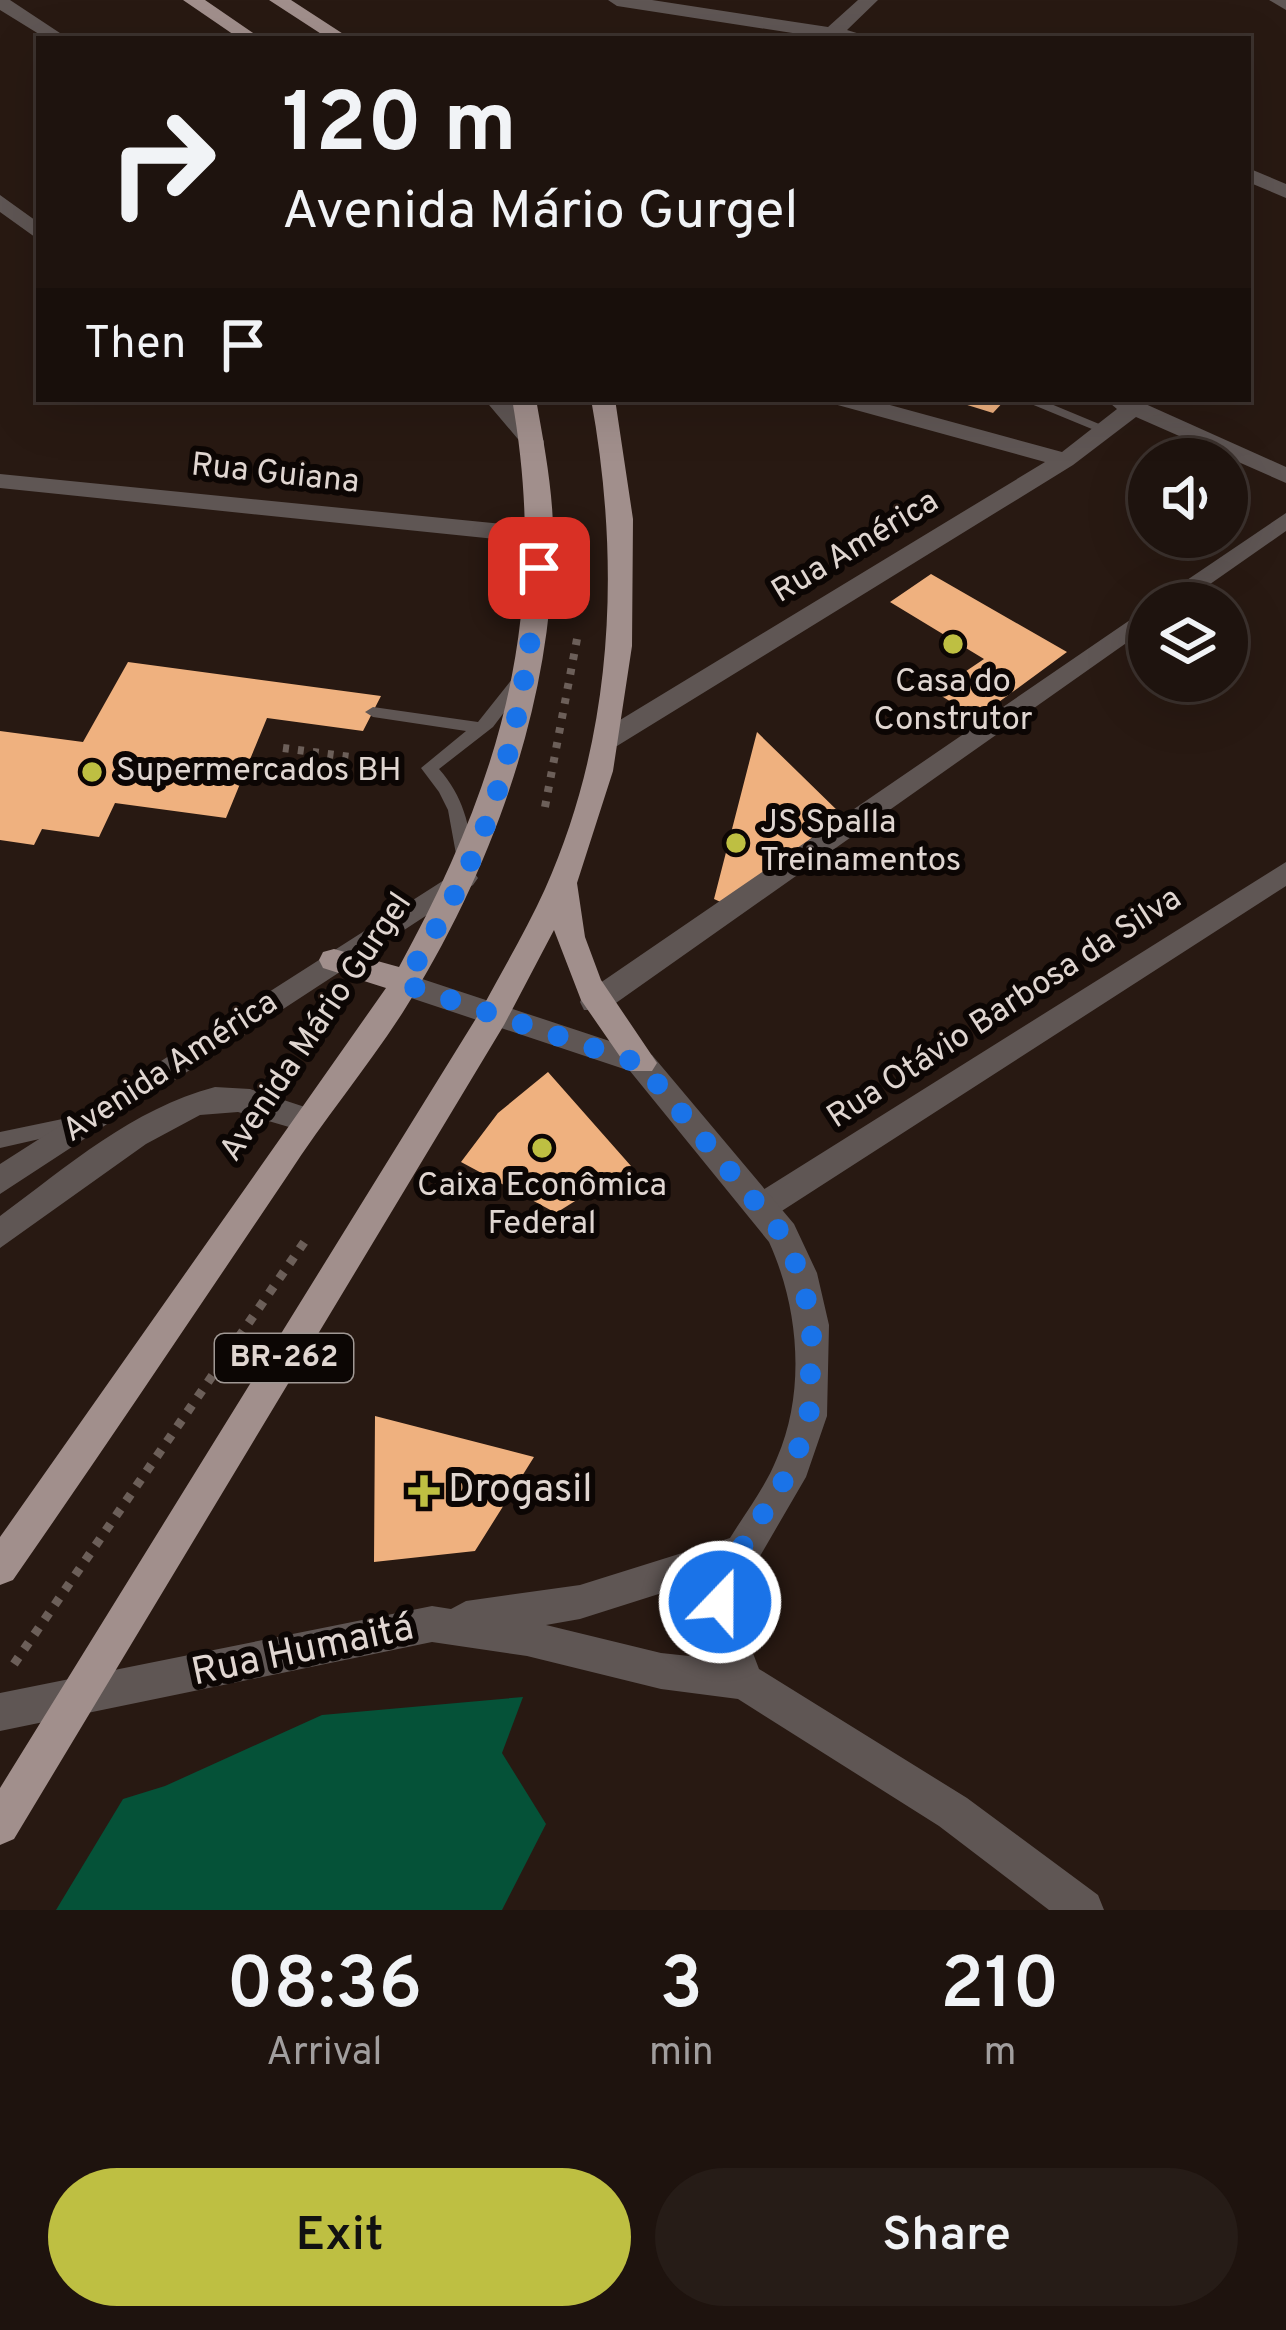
<!DOCTYPE html>
<html lang="en">
<head>
<meta charset="utf-8">
<style>
	:root { --surface:#1e130e; --page:#261c17; --text:#f1f3f6; --muted:#a19e9e; --line:#3c322e; --accent:#bebf42 }
	body { margin:0; font-family:Overpass,sans-serif; background:var(--page); color:var(--text); height:100vh; display:flex; flex-direction:column; font-size:45px; white-space:nowrap }
	* { box-sizing:border-box; margin:0 }
	p { font-size:39px; color:var(--muted) }
	.icon { flex:none; width:66px; height:66px; fill:none; stroke:currentColor; stroke-width:2; stroke-linecap:round; stroke-linejoin:round }
	.map { position:relative; height:1910px; overflow:hidden }
	.side { display:flex; flex-direction:column; background:var(--surface); flex:1 }
	.side>* { flex:none }
	.top-card { position:absolute; left:36px; top:36px; width:1215px; height:366px; border-radius:0px; box-shadow:0 12px 48px #0002,0 0 0 3px var(--line); background:#1e130e; color:var(--text); overflow:hidden }
	.controls { position:absolute; left:1128px; top:438px; display:grid; gap:24px }
	.controls a { display:grid; place-items:center; width:120px; height:120px; border-radius:50%; background:var(--surface); box-shadow:0 12px 48px #0002,0 0 0 3px var(--line); font-size:60px }
	.pin { position:absolute; display:grid; place-items:center; width:102px; height:102px; color:#fff; margin:-51px; border-radius:24px; box-shadow:0 6px 18px #0006 }
	.me { position:absolute; width:132px; margin:-66px; rotate:22deg; stroke-linejoin:round; filter:drop-shadow(0 0 9px #0008) }
	.turn { display:flex; align-items:center; gap:42px; height:252px; padding:0 48px; font-size:54px }
	.turn .icon { width:156px; height:156px; stroke-width:2.5 }
	.turn b { display:block; font-size:84px; line-height:102px }
	.then { display:flex; align-items:center; height:114px; padding:0 48px; background:#0003; gap:24px; font-size:45px }
	.eta { display:flex; justify-content:space-evenly; align-items:center; height:204px; text-align:center }
	.eta b { font-size:72px; font-weight:600; line-height:84px }
	.button { display:flex; gap:24px; margin-top:auto; padding:24px 48px }
	.button a { flex:1; height:138px; border-radius:72px; background:var(--accent); color:#111; font-size:48px; font-weight:600; line-height:138px; text-align:center }
	.button a+a { background:var(--page); color:var(--text) }
	.map>svg:first-child { display:block }
	.green { fill:#055238 }
	.building { fill:#efb17f }
	.lines { fill:none; stroke-linecap:round; stroke-linejoin:round }
	.path-far1 { stroke:#6c5f59; stroke-width:8; stroke-dasharray:6 9; stroke-linecap:butt }
	.path { stroke:#6c5f59; stroke-width:9; stroke-dasharray:8 10; stroke-linecap:butt }
	.service { fill:#5f5654; fill-rule:evenodd }
	.minor { fill:#5f5654; fill-rule:evenodd }
	.tertiary { fill:#5f5654; fill-rule:evenodd }
	.primary { fill:#a18f8c; fill-rule:evenodd }
	.route { stroke:#1a73e8; stroke-width:21; stroke-dasharray:0 37.8 }
	.poi-dot { fill:#bebf42; stroke:#0c0604; stroke-width:4.5 }
	.labels { text-anchor:middle; dominant-baseline:central; stroke-width:12; stroke-linejoin:round; paint-order:stroke }
	.shield { fill:#0c0604; stroke:#a09894; stroke-width:3 }
	.shield-label { font-size:30px; font-weight:bold; fill:#e0d6d1 }
	.street-label { font-size:33px; fill:#e0d6d1; stroke:#0c0604 }
	.poi-label { font-size:33px; fill:#e0d6d1; stroke:#0c0604 }
	.near-poi-label { font-size:39px; fill:#e0d6d1; stroke:#0c0604; text-anchor:start }
	.near-street-label { font-size:39px; fill:#e0d6d1; stroke:#0c0604 }
</style>
</head>
<body>
<div class="map">
<svg width="1286" height="1910" viewBox="0 0 1286 1910">
	<rect width="100%" height="100%" fill="#281912"/>
	<path class="green" d="M523,1697L502,1753L546,1824L502,1910H56L123,1799L165,1786L322,1715Z"/>
	<path class="building" d="M948,399H1006L993,413Z
		M931,574L1067,652L977,718L935,692L984,659L890,602Z
		M128,662L381,696L363,731L267,718L226,818L115,803L99,837L42,829L34,845L0,840V731L83,742Z
		M757,732L842,815L725,904L714,899Z
		M548,1072L631,1166L556,1213L461,1162L498,1113Z
		M375,1416L534,1457L475,1551L374,1562Z"/>
	<g class="lines">
		<path class="path-far1" d="M283,748L403,764
			M545,807L577,639"/>
		<path class="path" d="M14,1664L305,1241"/>
		<path class="service" d="M1019,399H1039L1116,431L1109,435L1104,434Z
			M519,677L527,682L493,727L439,769C463,796 470,825 473,861L470,865H458L448,810L439,792L421,768L466,731L373,717L365,712L373,707L478,722L513,678Z
			M72,1117L79,1120L82,1125L79,1130L0,1148V1132Z"/>
		<path class="minor" d="M0,0H10L69,39H47L0,10Z
			M608,0H652L828,27L858,0H878L847,30L876,39H831L617,6Z
			M1269,0H1286V10Z
			M1248,168L1286,184V198L1248,182Z
			M0,195L39,223V240L0,212Z
			M484,399H508L544,441V451H528Z
			M830,399H868L1062,452L1117,409L1105,399L1141,402L1286,467V483L1136,417L1073,465L617,746H597L593,740L597,734L1045,462L834,404Z
			M0,474L543,528L555,536L543,544L0,488Z
			M1286,513V531L1183,603H1153Z
			M1149,607V627L606,1010H584L580,1002L584,994Z
			M1286,862V886L774,1216L762,1220L750,1216L745,1207L750,1198Z"/>
		<path class="tertiary" d="M463,868L473,871L478,878L473,885L0,1194V1164Z
			M404,973L652,1055L794,1224L817,1273L829,1325L827,1416L806,1477L742,1587L741,1622L759,1669L967,1798L1098,1895L1104,1910H1049L939,1826L738,1699L661,1689L527,1656L432,1642L0,1731V1693L432,1606L451,1609L466,1601L580,1585L730,1538C746,1512 766,1486 777,1458C806,1391 799,1308 769,1242L630,1071L393,992L389,984L393,976ZM706,1579L703,1622L717,1659L661,1653L546,1625L580,1619Z
			M215,1087L250,1089L317,1111L322,1120L317,1129L306,1132L238,1112L200,1115L146,1144L0,1248V1216C68,1166 132,1109 215,1087Z"/>
		<path class="primary" d="M183,0H205L262,39H240Z
			M269,0H291L351,39H329Z
			M512,399H536C545,450 555,500 553,552C549,714 489,875 403,1012C367,1068 324,1119 288,1175C197,1310 106,1446 13,1580L0,1585V1537L386,988L323,968L319,960L323,952L334,949L399,967C502,779 550,613 512,399Z
			M591,399H615L633,519L632,646L613,771L577,883L585,937L601,980L657,1063L652,1071H630L581,1000L554,930L504,1025L14,1839L0,1845V1788L480,1012C502,971 526,931 545,889C614,735 621,563 591,399Z"/>
	</g>
	<g class="lines">
		<path class="route" d="M539,568C528,674 510,783 462,880C445,915 424,949 404,984L641,1064L782,1234L800,1273L812,1324L809,1416L793,1466L739,1552L723,1584L720,1602"/>
	</g>
	<g class="poi-dot">
		<circle cx="953" cy="644" r="12"/>
		<circle cx="92" cy="772" r="12"/>
		<circle cx="736" cy="843" r="12"/>
		<circle cx="542" cy="1148" r="12"/>
		<path d="M418 1473h12v12h12v12h-12v12h-12v-12h-12v-12h12z"/>
	</g>
	<g class="labels">
		<rect class="shield" x="215" y="1334" width="138" height="48" rx="9"/>
		<g class="shield-label">
			<text x="284" y="1358">BR-262</text>
		</g>
		<g class="street-label">
			<text transform="translate(275 475) rotate(6)">Rua Guiana</text>
			<text transform="translate(856 548) rotate(-31)">Rua América</text>
			<text transform="translate(1005 1009) rotate(-33)">Rua Otávio Barbosa da Silva</text>
			<text transform="translate(317 1028) rotate(-56)">Avenida Mário Gurgel</text>
			<text transform="translate(171 1068) rotate(-33)">Avenida América</text>
		</g>
		<g class="poi-label">
			<text x="953" y="683">Casa do<tspan x="953" dy="38">Construtor</tspan></text>
			<text x="116" y="772" text-anchor="start">Supermercados BH</text>
			<text x="760" y="824" text-anchor="start">JS Spalla<tspan x="760" dy="38">Treinamentos</tspan></text>
			<text x="542" y="1187">Caixa Econômica<tspan x="542" dy="38">Federal</tspan></text>
		</g>
		<g class="near-poi-label">
			<text x="448" y="1491">Drogasil</text>
		</g>
		<g class="near-street-label">
			<text transform="translate(303 1652) rotate(-12)">Rua Humaitá</text>
		</g>
	</g>
</svg>
<div class="controls">
<a><svg class="icon" aria-label="sound" viewBox="0 0 24 24"><path d="M4 9h4l5-4v14l-5-4H4zM17 9q2 3 0 6"/></svg></a>
<a><svg class="icon" aria-label="layers" viewBox="0 0 24 24"><path d="M12 4l9 5-9 5-9-5zM3 14l9 5 9-5"/></svg></a>
</div>
<div class="pin" style="left:539px;top:568px;background:#d93025"><svg class="icon" aria-label="arrive" viewBox="0 0 24 24"><path d="M6 21V4h12l-3 4 3 4H6"/></svg></div>
<svg class="me" style="left:720px;top:1602px" viewBox="-20 -20 40 40"><circle r="17" fill="#1a73e8" stroke="#fff" stroke-width="3"/><path d="M0-11L8 9 0 5-8 9z" fill="#fff"/></svg>
<div class="top-card">
<div class="turn"><svg class="icon" aria-label="right" viewBox="0 0 24 24"><path d="M7 20v-9h11M14 6l5 5-5 5"/></svg><div><b>120 m</b>Avenida Mário Gurgel</div></div>
<div class="then">Then<svg class="icon" aria-label="arrive" viewBox="0 0 24 24"><path d="M6 21V4h12l-3 4 3 4H6"/></svg></div>
</div>
</div>
<section class="side">
<div class="eta">
<div><b>08:36</b><p>Arrival</p></div>
<div><b>3</b><p>min</p></div>
<div><b>210</b><p>m</p></div>
</div>
<div class="button"><a>Exit</a><a>Share</a></div>
</section>
</body>
</html>
